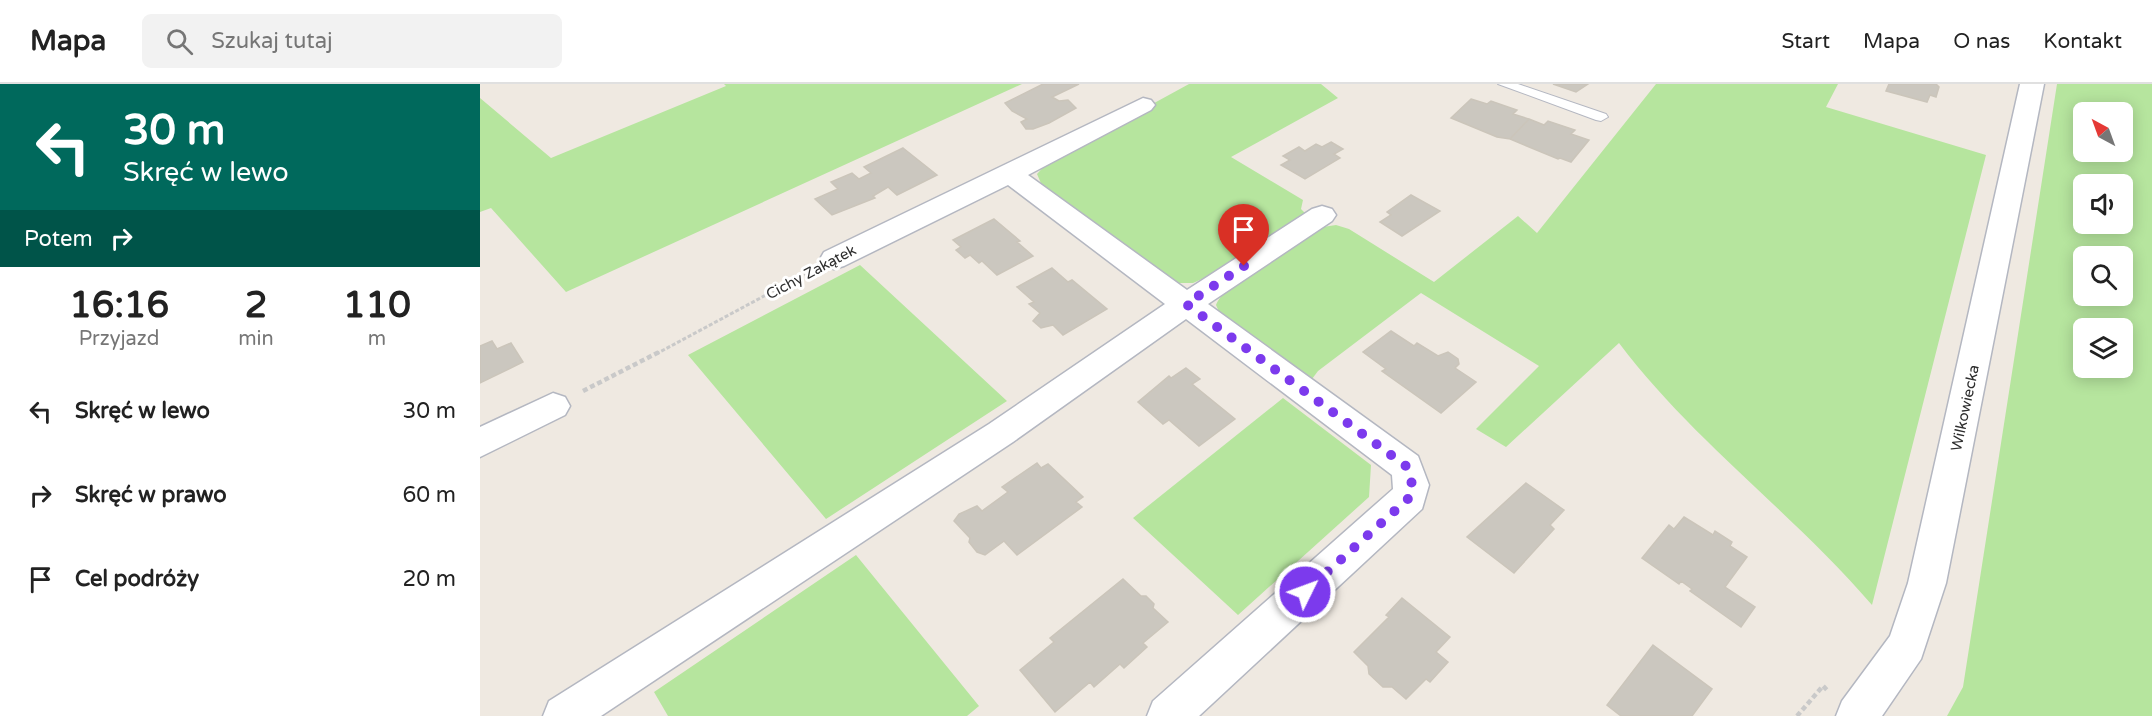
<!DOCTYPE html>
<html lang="pl">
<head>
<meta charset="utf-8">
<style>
	:root { --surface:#fff; --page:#f2f2f2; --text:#222; --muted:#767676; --line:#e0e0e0 }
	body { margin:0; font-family:"Varela Round",sans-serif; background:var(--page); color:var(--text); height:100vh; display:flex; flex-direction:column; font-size:22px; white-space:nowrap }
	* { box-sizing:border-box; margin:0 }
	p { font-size:20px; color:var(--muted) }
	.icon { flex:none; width:33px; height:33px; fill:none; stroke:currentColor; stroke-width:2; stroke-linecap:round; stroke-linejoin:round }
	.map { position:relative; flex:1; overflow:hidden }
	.sheet { display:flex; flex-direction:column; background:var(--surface); width:480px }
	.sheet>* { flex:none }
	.top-card { background:#00695c; color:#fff; overflow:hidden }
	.needle { width:39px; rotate:319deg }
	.fabs { position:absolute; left:1593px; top:18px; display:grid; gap:12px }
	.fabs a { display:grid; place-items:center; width:60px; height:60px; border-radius:9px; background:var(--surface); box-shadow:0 3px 15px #0003; font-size:30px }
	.pin { position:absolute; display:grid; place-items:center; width:51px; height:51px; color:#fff; margin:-62px -26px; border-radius:50% 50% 50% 0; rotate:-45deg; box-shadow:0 0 6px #0007 }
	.pin .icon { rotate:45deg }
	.me { position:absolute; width:66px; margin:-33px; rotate:48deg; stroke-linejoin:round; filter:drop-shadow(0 0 4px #0008) }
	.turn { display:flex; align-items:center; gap:21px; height:126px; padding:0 24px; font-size:27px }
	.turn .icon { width:78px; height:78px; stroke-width:2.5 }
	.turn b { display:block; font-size:42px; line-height:51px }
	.then { display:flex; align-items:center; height:57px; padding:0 24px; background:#0003; gap:12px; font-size:22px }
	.eta { display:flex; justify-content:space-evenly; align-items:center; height:102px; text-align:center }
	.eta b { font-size:36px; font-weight:700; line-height:42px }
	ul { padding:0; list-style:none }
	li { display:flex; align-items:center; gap:18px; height:84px; padding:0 24px }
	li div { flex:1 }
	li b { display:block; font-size:22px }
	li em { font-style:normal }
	header { display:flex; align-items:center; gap:36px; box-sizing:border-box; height:84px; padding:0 30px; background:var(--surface); border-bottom:2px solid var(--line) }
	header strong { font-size:28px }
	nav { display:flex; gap:33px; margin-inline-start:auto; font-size:21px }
	.search { width:420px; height:54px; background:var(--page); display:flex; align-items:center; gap:15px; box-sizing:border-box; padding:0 21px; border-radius:9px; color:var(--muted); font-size:22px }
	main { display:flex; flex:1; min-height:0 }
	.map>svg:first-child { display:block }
	.green { fill:#b6e59e; fill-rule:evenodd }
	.building { fill:#cbc7bf; stroke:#cbc5ba; stroke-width:1.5 }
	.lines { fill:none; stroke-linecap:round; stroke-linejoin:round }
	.service-casing { stroke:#b4b7c1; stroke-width:2 }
	.minor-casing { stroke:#b4b7c1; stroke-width:3 }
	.path-far1 { stroke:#c9c9c9; stroke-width:3; stroke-dasharray:4 2; stroke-linecap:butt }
	.path { stroke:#c9c9c9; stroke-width:4.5; stroke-dasharray:5 3; stroke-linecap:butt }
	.service { fill:#fff; fill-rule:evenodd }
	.minor { fill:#fff; fill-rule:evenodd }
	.route { stroke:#7c3aed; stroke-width:10; stroke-dasharray:0 18 }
	.labels { text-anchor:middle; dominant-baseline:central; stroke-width:6; stroke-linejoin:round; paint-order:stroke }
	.street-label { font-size:15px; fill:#2e2e2e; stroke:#fff }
</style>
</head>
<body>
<header>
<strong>Mapa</strong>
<div class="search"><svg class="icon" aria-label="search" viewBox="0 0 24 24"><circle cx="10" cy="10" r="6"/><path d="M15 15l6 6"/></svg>Szukaj tutaj</div>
<nav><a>Start</a><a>Mapa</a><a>O nas</a><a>Kontakt</a></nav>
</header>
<main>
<section class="sheet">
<div class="top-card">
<div class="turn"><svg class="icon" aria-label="left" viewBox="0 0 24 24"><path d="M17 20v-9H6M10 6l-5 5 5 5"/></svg><div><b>30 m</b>Skręć w lewo</div></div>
<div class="then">Potem<svg class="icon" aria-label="right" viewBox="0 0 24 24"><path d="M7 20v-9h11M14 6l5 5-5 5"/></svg></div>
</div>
<div class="eta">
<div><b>16:16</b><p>Przyjazd</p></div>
<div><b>2</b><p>min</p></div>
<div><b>110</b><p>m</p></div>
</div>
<ul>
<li><svg class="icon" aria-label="left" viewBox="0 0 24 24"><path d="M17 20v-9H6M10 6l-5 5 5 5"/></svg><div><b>Skręć w lewo</b></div><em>30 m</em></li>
<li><svg class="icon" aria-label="right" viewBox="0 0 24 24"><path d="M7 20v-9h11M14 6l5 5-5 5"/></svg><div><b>Skręć w prawo</b></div><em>60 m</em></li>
<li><svg class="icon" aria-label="arrive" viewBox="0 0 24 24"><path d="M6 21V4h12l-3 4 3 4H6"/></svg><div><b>Cel podróży</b></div><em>20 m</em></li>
</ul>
</section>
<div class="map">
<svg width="1672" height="632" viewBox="0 0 1672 632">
	<rect width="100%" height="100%" fill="#efe9e1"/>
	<path class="green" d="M244,0H542L86,208L11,124L0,128V14L71,74L246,2Z
		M709,0H841L858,14L751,73L823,116L821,125L826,130L735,189L713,199H695L563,104L557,90L570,76Z
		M1176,0H1358L1346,23L1506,71L1392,521C1313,429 1212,356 1139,259L1026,363L996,345L1059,282L941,209L838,287L832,295L740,230L736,221C746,195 818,158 843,143L856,141L869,145L954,198L1038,132L1057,149Z
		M1577,0H1672V632H1467L1483,603ZM1604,28H1642V68H1604ZM1604,100H1642V140H1604ZM1604,172H1642V212H1604ZM1604,244H1642V284H1604Z
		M380,181L527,317L346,435L208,271Z
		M803,314L891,381L889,413L758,531L653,434Z
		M376,471L499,622L487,632H188L174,608Z"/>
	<path class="building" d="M563,0H599L572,13L579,17L588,16L596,24L569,39L553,45H546L541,38L547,35L532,27L525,19Z
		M1073,0H1108L1096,8Z
		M1409,0H1456L1459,3L1456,13L1450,11L1447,18L1406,7Z
		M991,15L1007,20L1011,17L1037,26L1033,30L1049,35L1030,55L1017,53L971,34Z
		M1049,35L1064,41L1068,37L1095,46L1091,50L1109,56L1091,78L1080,74L1078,75L1030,55Z
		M851,58L863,65L854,70L860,74L825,95L801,81L810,76L803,72L819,63L825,67L836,60L842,63Z
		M423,64L457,91L417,111L408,103L393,112L395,114L352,131L335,115L358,105L351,98L372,89L379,95L391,89L384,83Z
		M931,111L960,127L922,152L900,138L911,131L907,128Z
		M514,135L540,157L537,158L553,172L517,191L502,177L499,179L490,171L485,174L476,166L481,163L473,156Z
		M572,184L588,198L592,196L627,225L583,251L573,241L561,244L553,237L560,229L549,220L554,218L537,203Z
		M911,247L934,262L937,259L958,272L968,268L978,275L979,280L975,284L996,298L961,329L902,287L906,285L883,268Z
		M12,257L17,265L31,259L43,278L0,299V262Z
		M706,284L720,295L712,300L755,335L719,362L689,336L683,340L658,318L689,292L691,294Z
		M557,379L561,384L568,380L603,413L596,418L602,423L537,471L524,457L505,471L497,468L489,458L490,454L474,437L479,430L497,422L502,427L528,408L522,403Z
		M1046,399L1084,426L1070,441L1074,445L1034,489L987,453Z
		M1204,433L1233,451L1235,447L1252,458L1250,462L1267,473L1245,503L1275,523L1261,543L1210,507L1212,505L1201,497L1199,500L1162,474L1189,441L1194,445Z
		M643,495L661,512H666L674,520L673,524L688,538L663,559L667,563L644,584L640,580L614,603L610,598L575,628L540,586L574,558L570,554Z
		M922,514L970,553L956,568L968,578L950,598L946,595L926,615L912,603H903L889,590L888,582L874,568L909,533L906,531Z
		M1173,561L1232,605L1212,632H1141L1127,621Z"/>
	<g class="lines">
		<defs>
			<path id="service" d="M1018,0H1038L1126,30L1128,33L1121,37L1116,36Z"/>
			<path id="minor" d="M1540,0H1564L1466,499L1441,575L1402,632H1356L1362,617L1410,552L1428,499Z
				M663,14L671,16L675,21L671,26L548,91L707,206L832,125L842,122L852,125L856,131L852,137L728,220L938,372L949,401L942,425L719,632H667L673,617L913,405L912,391L706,235L533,358L121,632H63L69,617L509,340L685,220L528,101L364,182L354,185L344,182L340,175L344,168Z
				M73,309L85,313L90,322L85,331L0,373V343Z"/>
		</defs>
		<use href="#service" class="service-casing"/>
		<use href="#minor" class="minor-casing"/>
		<path class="path-far1" d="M176,270L327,189"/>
		<path class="path" d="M103,307L179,268
			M1317,632L1343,602L1347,606"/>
		<use href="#service" class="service"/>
		<use href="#minor" class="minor"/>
	</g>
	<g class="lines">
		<path class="route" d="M764,182L706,220L926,382L933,403L929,414L825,508"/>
	</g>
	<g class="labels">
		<g class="street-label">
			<text transform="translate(331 188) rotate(-28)">Cichy Zakątek</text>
			<text transform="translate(1485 324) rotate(-78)">Wilkowiecka</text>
		</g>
	</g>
</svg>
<div class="fabs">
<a><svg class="needle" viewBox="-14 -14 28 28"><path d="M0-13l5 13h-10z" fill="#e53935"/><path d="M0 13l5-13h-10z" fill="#767676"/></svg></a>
<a><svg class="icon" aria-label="sound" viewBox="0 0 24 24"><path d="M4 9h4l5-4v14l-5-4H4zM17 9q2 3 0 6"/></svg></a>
<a><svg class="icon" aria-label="search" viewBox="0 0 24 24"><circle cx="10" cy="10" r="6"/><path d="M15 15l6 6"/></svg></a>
<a><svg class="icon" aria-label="layers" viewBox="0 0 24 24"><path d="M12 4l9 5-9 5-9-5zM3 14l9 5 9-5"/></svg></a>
</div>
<div class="pin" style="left:764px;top:182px;background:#d93025"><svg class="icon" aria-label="arrive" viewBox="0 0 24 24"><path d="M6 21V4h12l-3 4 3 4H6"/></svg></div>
<svg class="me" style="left:825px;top:508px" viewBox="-20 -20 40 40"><circle r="17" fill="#7c3aed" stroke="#fff" stroke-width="3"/><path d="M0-11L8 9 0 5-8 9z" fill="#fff"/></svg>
</div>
</main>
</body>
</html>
